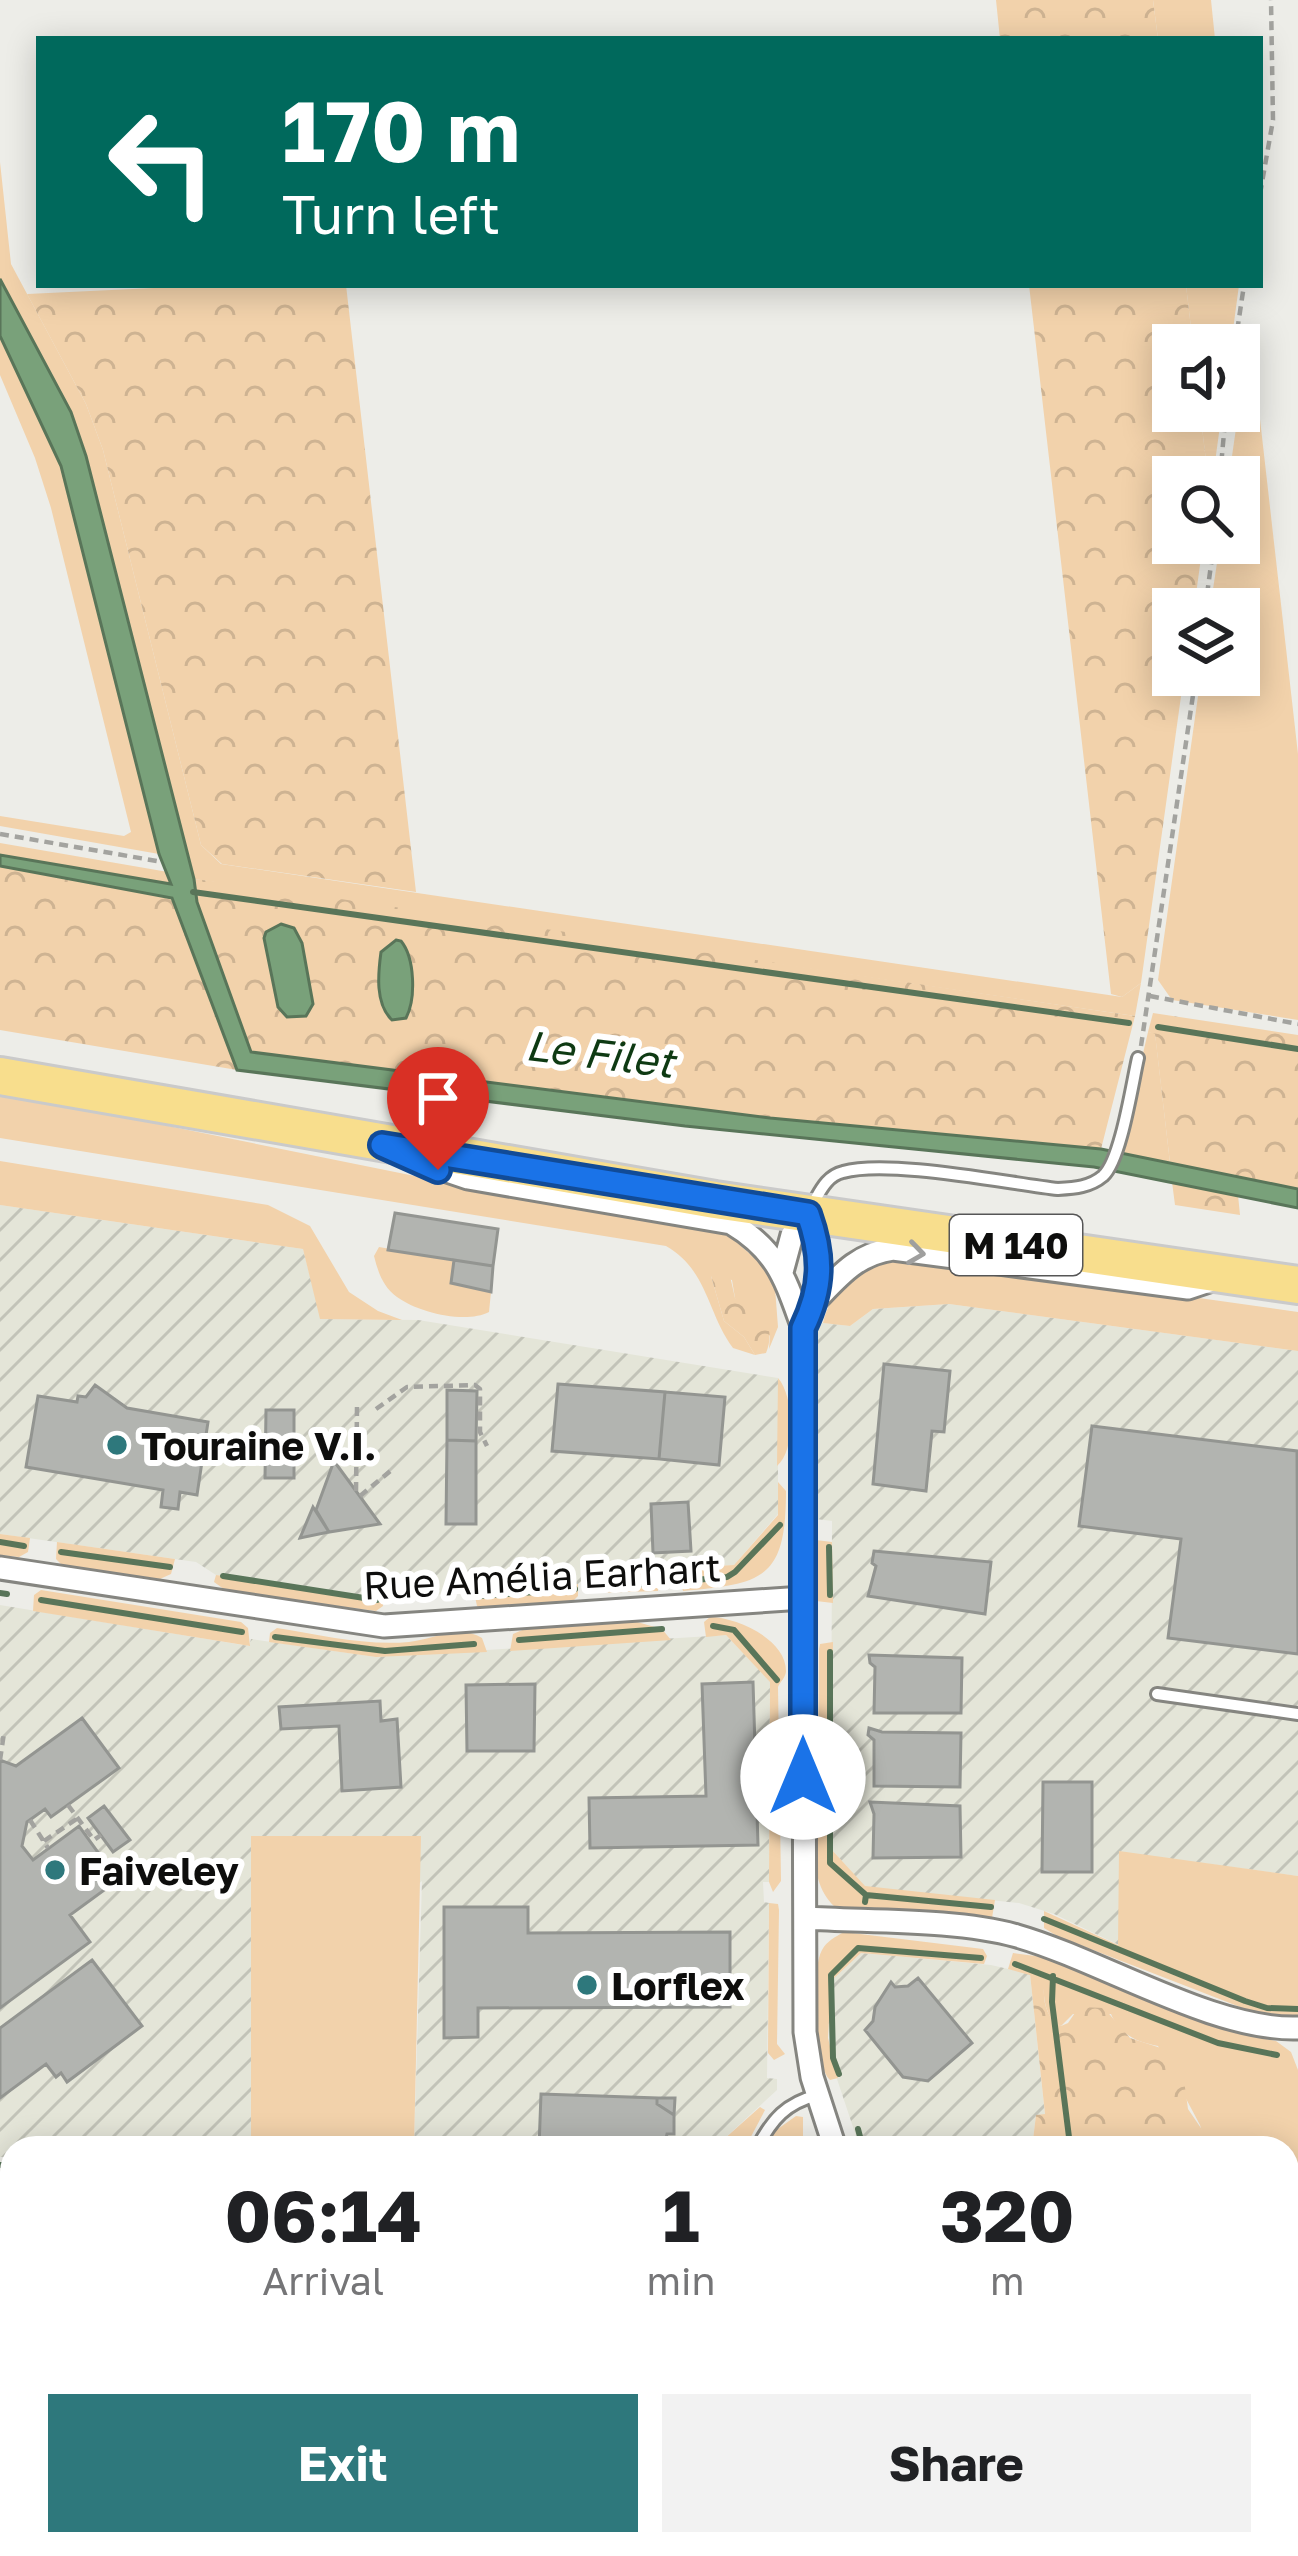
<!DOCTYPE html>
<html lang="en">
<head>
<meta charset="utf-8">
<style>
	:root { --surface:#fff; --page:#f2f2f2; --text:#202124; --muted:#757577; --accent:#2e787c }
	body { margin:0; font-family:"Golos Text",sans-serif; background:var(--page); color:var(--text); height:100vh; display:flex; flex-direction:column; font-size:45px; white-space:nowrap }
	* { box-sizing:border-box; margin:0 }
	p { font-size:39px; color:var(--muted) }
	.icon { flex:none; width:66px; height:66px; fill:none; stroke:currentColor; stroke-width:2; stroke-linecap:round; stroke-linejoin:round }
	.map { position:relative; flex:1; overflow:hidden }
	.side { position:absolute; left:0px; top:2136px; width:1299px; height:420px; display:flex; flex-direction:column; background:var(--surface); border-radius:36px 36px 0 0; box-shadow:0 6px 30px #0003 }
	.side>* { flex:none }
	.top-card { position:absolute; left:36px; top:36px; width:1227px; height:252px; border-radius:0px; box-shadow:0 6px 30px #0003; background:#00695c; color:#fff; overflow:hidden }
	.tools { position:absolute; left:1152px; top:324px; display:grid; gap:24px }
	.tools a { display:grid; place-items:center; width:108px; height:108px; border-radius:0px; background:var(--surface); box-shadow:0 6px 30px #0003; font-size:60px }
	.pin { position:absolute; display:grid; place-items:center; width:102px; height:102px; color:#fff; margin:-123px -51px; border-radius:50% 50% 50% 0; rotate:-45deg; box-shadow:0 0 12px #0007 }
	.pin .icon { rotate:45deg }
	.me { position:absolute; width:132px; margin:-66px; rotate:0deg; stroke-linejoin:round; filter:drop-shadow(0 0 9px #0008) }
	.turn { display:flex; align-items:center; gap:42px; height:252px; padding:0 48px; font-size:54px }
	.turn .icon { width:156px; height:156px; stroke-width:2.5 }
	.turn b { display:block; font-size:84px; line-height:102px }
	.eta { display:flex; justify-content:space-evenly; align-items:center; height:204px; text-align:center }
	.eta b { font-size:72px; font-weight:700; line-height:84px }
	.cta { display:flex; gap:24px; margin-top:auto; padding:24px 48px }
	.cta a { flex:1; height:138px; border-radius:0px; background:var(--accent); color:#fff; font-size:48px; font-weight:700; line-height:138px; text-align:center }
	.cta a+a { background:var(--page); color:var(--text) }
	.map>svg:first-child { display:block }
	.industrial { fill:url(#industrial-furrows) }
	.grass { fill:#f2d2ab }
	.forest { fill:url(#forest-crowns) }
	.water { fill:#79a17a; stroke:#597559; stroke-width:3 }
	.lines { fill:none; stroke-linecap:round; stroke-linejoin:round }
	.stream { stroke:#597559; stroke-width:6 }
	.building { fill:#b2b4b0; stroke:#939591; stroke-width:3 }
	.service-casing { stroke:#858580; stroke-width:16 }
	.minor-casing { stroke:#858580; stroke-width:27 }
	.primary-casing { stroke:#cacaca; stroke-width:42 }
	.path { stroke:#a3a39f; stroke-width:4.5; stroke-dasharray:9 6; stroke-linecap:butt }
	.service { stroke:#fff; stroke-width:10 }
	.minor { stroke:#fff; stroke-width:21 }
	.primary { stroke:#f8de8d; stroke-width:36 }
	.oneway { stroke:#9f9f9e }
	.route-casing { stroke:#114b97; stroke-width:30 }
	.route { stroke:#1a73e8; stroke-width:21 }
	.poi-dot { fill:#2e787c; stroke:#fff; stroke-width:4.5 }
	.labels { text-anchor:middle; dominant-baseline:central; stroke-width:12; stroke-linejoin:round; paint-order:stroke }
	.shield { fill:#fff; stroke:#565656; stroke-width:3 }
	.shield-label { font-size:36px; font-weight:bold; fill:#0e0e0d }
	.poi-label { font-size:39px; font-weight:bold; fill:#0e0e0d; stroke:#fff; text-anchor:start }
	.street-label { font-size:39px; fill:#0e0e0d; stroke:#fff }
	.water-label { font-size:42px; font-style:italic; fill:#0e3a13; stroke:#fff }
</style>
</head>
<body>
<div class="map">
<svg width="1298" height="2556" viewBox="0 0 1298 2556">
	<defs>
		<pattern id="industrial-furrows" width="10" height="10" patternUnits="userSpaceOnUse" patternTransform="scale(3)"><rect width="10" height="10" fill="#e4e5d8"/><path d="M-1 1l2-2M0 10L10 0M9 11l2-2" fill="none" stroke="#c2c3b8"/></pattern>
		<pattern id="forest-crowns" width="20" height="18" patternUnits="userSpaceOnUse" patternTransform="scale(3)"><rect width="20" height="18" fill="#f2d2ab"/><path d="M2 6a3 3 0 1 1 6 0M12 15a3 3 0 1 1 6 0" fill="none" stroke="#ceb392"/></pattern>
	</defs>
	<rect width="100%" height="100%" fill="#edede8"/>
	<path class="industrial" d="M0,1205L303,1249L321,1319L418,1320L778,1378V1514L734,1565L592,1573L578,1584L474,1592L463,1585L450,1594L383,1598L216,1575L196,1562L0,1534Z
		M949,1304L1298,1351V1876L1120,1852L1119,1945L1054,1914L1019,1903L865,1887L831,1849L832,1521L816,1519L815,1322L850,1326L873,1309Z
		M0,1605L249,1646L251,1639L376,1657L726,1635L770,1681L769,1882H763L764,1902L769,1903L767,2078L777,2079V2090L714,2148H414L422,1881L251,2017V2148H12V2157H0Z
		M861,1953L991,1965L1030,1974L1045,2115H1036L1032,2148H860L832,2064L828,2024L831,1981Z
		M0,2220H12V2406H0Z"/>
	<path class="grass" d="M1153,0H1211L1215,39H1158Z
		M0,162L11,264L86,404L103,450L201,845L221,864L1122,997L1141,983L1135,1016L194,879L86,456L71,412L0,279Z
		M1186,285H1239L1231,345H1193Z
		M1250,331L1298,754V1020L1172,1000L1158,980L1201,675H1239V609H1210L1220,543H1239V477H1229Z
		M0,336L61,466L159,854L0,826V816L124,836L131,832L51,508L35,458L0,375Z
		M1200,411H1222L1213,477H1208Z
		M0,843L168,872L171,885L0,855Z
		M1148,1032L1155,1033L1170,1163L1120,1152Z
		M0,1092L533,1200L725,1232L767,1269L775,1288L778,1327L769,1349L770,1336L735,1298L732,1280L711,1276L724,1321L744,1337L755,1355L733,1348C707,1313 708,1270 666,1246L0,1138Z
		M0,1161L268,1205L310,1226L349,1292L378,1311L402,1320L320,1319L303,1249L0,1205Z
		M379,1247L454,1260L451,1283L491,1292L489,1312C466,1324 419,1313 397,1297C383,1287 378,1272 374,1256Z
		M907,1257L1298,1312V1351L949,1304L873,1309L850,1326L823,1323C834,1278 866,1265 907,1257Z
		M778,1378C794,1396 796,1450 777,1466Z
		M778,1482L786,1491C786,1579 763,1584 683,1591L679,1568L734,1565L778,1515Z
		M0,1534L30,1538L28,1552L19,1557L0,1555Z
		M816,1540L832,1542L833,1603L816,1601Z
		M57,1542L175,1559L171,1574L160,1579L62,1565L56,1559Z
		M659,1569L658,1591L594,1593L592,1573Z
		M216,1575L383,1598V1606L376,1611L228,1592L214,1582Z
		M578,1584V1596L572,1602L481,1608L477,1606L474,1592Z
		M41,1590L241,1622L248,1628L250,1646L33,1611L34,1595Z
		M710,1617C736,1617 786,1639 786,1671C786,1677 780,1682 778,1687L781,1881L773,1892L769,1882L770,1682L726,1635L706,1637L704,1622Z
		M637,1622L662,1629L671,1640L510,1651L513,1634L527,1628Z
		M277,1628C320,1635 366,1646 409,1642C432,1640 459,1624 482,1638L487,1652L376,1657L269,1642L270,1633Z
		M833,1642L832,1769H823L818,1765L819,1649L820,1644Z
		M832,1792L831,1849L865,1886L995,1900L992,1918L835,1907C806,1881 816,1833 816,1797L821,1793Z
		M251,1836H421L414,2148H251Z
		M1119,1851L1298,1876V2018L1253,2012L1057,1936L1044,1928V1911L1118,1945Z
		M769,1903L778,1904L779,1910L777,2044L785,2054L774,2060L768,2053Z
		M844,1932L983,1949L987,1956L984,1964L861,1953L831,1981L828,2038L838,2078L830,2080C813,2064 810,1972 822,1950C827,1941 835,1937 844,1932Z
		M1013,1953L1043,1957L1221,2029L1276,2041L1291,2052L1298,2070V2294L1287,2296V2148H1207L1200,2125L1158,2046C1137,2042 1120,2035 1111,2014H1073L1061,2026C1044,2017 1043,1997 1044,1979L1008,1969Z
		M760,2107L765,2110L745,2148H714Z
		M796,2116L803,2117V2148H762L775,2131Z
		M0,2406H12V2467H0Z
		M1287,2438L1298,2439V2556H1194L1139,2548L1140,2544H1287Z
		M0,2482H12V2544H22V2556H0Z
		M471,2544H564L561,2556H468Z
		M779,2544H846L845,2556H813Z"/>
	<path class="forest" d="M996,0H1153L1158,39H1000Z
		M217,285H346L416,892L222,864L201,845L103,450L86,404L27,294Z
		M1029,285H1186L1193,345H1173V411H1200L1208,477H1173V543H1203L1194,609H1173V675H1184L1141,983L1122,997L1111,994Z
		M0,866L172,898L237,1070L0,1030Z
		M194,879L246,885L1135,1016L1101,1149L770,1118L251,1052L197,902Z
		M1153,1013L1298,1035V1189L1170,1163L1155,1034L1148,1032Z
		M1172,1182L1238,1195L1240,1215L1175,1205Z
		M715,1270L730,1276L735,1298C761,1305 777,1326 766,1353L755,1355L744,1337L724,1321L711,1276Z
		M1030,1974L1045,1979C1042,1996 1044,2017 1061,2026L1068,2023L1079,2007L1104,2008L1130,2038L1170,2051L1182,2066L1188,2109L1207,2137V2148H1032L1036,2115L1045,2114Z
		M1298,2294V2439L1287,2438V2296Z"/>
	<path class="water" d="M0,279L71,412L86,456L194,879L197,902L251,1052L770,1118L1101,1149L1298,1189V1208L1094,1167L685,1126L237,1070L172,898L0,866V855L171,884L159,854L61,466L0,336Z
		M281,924L294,928L302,943L313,1004L306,1016L287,1017L278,1007L264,938L266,932Z
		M396,940L401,941C415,958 416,999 406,1018L392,1020C375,1004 378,974 381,952Z"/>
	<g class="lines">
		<path class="stream" d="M193,892L1129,1023
			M1158,1027L1298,1049
			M0,1542L24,1546
			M829,1547L830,1595
			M61,1552L170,1567
			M223,1576L377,1600
			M685,1581L727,1577L735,1572L780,1525
			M600,1588L656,1583
			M0,1593L7,1594
			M480,1596L575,1589
			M41,1600L242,1632
			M713,1626L734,1630L777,1680
			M275,1637L385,1651L474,1644
			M519,1640L662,1629
			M830,1759V1652
			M830,1796V1863L866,1895
			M865,1902L866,1895L991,1907
			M1044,1919L1245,2001L1267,2008L1298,2009
			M1015,1964L1218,2043L1277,2055
			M1053,1976L1052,2002L1070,2145
			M839,2074L833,2058L831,1975L858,1948L981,1958
			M858,2129L863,2148
			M0,2165H12
			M0,2213H7
			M1287,2442L1298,2443"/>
	</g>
	<path class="building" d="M395,1213L498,1229L493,1266L388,1250Z
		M454,1260L493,1266L491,1292L451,1283Z
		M884,1364L950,1371L944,1432L932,1431L926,1491L873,1484Z
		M558,1384L665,1392L659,1459L552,1451Z
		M95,1385L127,1408L208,1422L197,1495L180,1492L178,1509L161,1507L163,1490L26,1467L38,1396L77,1402L78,1396L86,1397Z
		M447,1390L477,1391L476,1441L447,1440Z
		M665,1392L725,1397L719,1465L659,1459Z
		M266,1410H294V1478H265Z
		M1092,1426L1297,1451L1298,1654L1168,1638L1181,1539L1079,1526Z
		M447,1440L476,1441V1524H446Z
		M334,1461L356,1491L380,1524L329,1532L316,1510Z
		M688,1502L691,1551L653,1553L651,1504Z
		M313,1507L329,1532L300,1538Z
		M874,1551L991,1562L985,1614L868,1596L876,1566L872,1563Z
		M869,1655L962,1658L961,1713H874L875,1667L870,1663Z
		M753,1682L758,1845L590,1848L589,1798L706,1796L702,1684Z
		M535,1684L534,1751H467L466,1685Z
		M380,1701L381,1721L397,1719L401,1787L342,1791L339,1726L281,1729L279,1707Z
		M82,1718L119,1768L51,1817L45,1809L27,1822L22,1846L33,1860L79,1826L118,1880L70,1915L90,1942L0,2008V1760L16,1766Z
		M869,1728L882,1732L961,1733L960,1787L874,1786V1740L868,1735Z
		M1043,1782H1092V1872H1042Z
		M870,1802L960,1806L961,1857L873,1858L874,1814Z
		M104,1806L130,1840L113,1852L88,1818Z
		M444,1907H528V1933L730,1932V2007L478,2008V2037L444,2038Z
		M92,1960L142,2026L67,2082L61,2073L56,2077L46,2064L0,2098V2028Z
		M918,1978L972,2043L928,2081L903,2077L865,2030L873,2021L875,2007L891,1982L895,1987L908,1986Z
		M541,2094L657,2098V2104L674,2115V2134H667L665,2143L655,2148H539Z
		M657,2098H675L674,2115L657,2104Z
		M906,2544H960L961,2556H906Z
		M1139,2548L1194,2556H1138Z"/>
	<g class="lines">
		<defs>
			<path id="service" d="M812,1205C820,1192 826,1176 843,1172C888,1159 1006,1183 1058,1189C1075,1188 1090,1187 1103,1176C1121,1160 1132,1084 1138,1058
				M1157,1694L1298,1714
				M757,2148C772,2119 786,2103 818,2095"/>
			<path id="minor" d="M415,1160L468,1178L731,1223C778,1251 785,1279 803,1328
				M808,1214C823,1256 823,1287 803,1328L805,2032L812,2077L835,2148
				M782,1272L792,1235L808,1214
				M818,1298C841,1274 858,1254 893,1249L1188,1288L1215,1279
				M0,1568L384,1626L803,1598
				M805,1918C870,1922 956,1919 1017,1936C1101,1960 1214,2031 1298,2028
				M0,2188L12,2189
				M860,2556L861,2544"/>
			<path id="primary" d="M0,1076L715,1200L1298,1285"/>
		</defs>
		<use href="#service" class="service-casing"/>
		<use href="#minor" class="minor-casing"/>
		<use href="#primary" class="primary-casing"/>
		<path class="path" d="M1260,194L1273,120L1271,0
			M1235,345L1244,285
			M1220,477L1226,411
			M1205,609L1214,543
			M0,834L157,861
			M1150,996L1298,1024
			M1141,1046L1196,675
			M376,1409L407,1387L475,1385L480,1389V1432L487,1446
			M356,1491L357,1407
			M360,1496L394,1468
			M0,1760L4,1733
			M68,1805L94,1840L101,1835
			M30,1820L48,1848
			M44,1841L78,1818
			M0,2492H12
			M768,2544L804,2556
			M1280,2544H1284
			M1287,2544L1298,2543
			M1132,2556L1134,2544"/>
		<use href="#service" class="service"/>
		<use href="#minor" class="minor"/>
		<use href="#primary" class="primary"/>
	</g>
	<defs><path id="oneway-chevron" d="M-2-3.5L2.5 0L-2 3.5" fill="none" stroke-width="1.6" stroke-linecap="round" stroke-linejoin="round" transform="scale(3)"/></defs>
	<use class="oneway" href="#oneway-chevron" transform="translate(916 1253) rotate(8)"/>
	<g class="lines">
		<defs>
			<path id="route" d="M438,1170L382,1145L808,1214C823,1256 823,1287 803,1328V1777"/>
		</defs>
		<use href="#route" class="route-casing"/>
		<use href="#route" class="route"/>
	</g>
	<g class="poi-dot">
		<circle cx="117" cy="1445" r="12"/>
		<circle cx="55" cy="1870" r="12"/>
		<circle cx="587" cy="1985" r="12"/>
	</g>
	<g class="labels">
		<rect class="shield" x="950" y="1215" width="132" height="60" rx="9"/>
		<g class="shield-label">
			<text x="1016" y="1245">M 140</text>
		</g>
		<g class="poi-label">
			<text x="141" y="1445">Touraine V.I.</text>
			<text x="79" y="1870">Faiveley</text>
			<text x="611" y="1985">Lorflex</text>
		</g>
		<g class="street-label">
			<text transform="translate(542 1576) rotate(-3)">Rue Amélia Earhart</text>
		</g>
		<g class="water-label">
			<text transform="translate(600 1053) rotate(7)">Le Filet</text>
		</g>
	</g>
</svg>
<div class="tools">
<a><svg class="icon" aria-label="sound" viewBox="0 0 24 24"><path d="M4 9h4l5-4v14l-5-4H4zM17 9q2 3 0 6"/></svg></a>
<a><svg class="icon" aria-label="search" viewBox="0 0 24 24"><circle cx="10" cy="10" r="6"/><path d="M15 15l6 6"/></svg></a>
<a><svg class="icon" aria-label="layers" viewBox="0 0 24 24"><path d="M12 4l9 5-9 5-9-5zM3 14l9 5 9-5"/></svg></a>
</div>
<div class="pin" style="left:438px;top:1170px;background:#d93025"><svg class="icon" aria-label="arrive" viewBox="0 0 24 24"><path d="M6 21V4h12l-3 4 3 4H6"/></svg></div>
<svg class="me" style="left:803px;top:1777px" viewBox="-20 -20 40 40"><circle r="19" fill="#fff"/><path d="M0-13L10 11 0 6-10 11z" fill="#1a73e8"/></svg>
<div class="top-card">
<div class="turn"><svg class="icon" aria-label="left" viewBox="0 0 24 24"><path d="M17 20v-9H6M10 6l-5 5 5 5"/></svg><div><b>170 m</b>Turn left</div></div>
</div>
<section class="side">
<div class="eta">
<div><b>06:14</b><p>Arrival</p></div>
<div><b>1</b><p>min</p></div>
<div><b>320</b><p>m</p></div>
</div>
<div class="cta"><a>Exit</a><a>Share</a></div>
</section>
</div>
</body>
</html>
